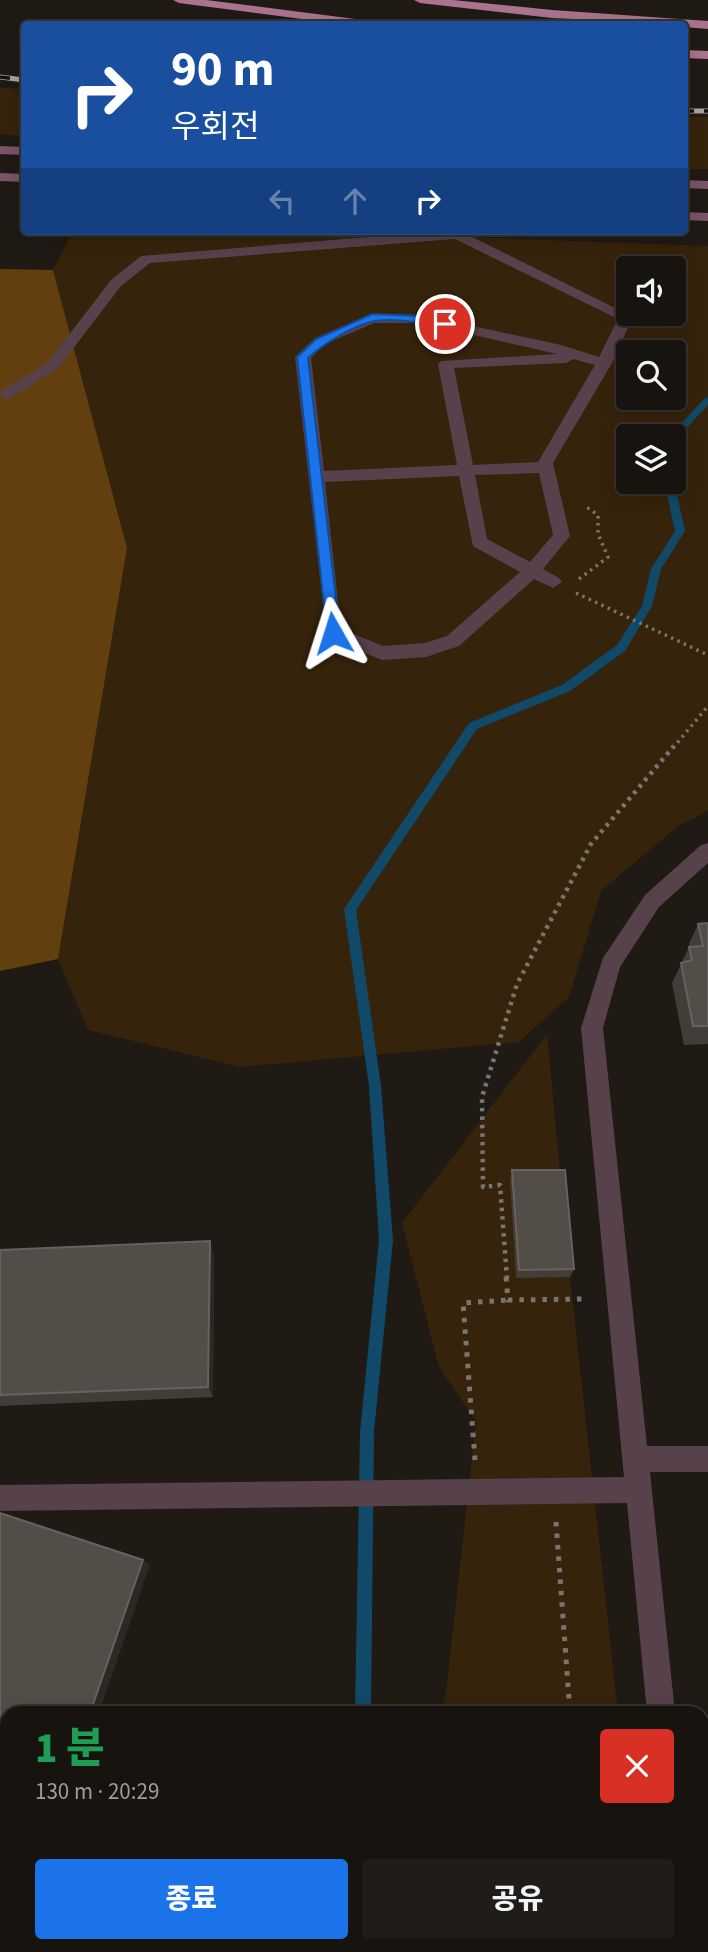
<!DOCTYPE html>
<html lang="ko">
<head>
<meta charset="utf-8">
<style>
	:root { --surface:#17140f; --page:#201d18; --text:#f1f3f6; --muted:#9e9e9e; --line:#36332f; --accent:#1a73e8 }
	body { margin:0; font-family:"Source Sans 3","Noto Sans KR",sans-serif; background:var(--page); color:var(--text); height:100vh; display:flex; flex-direction:column; font-size:26px; white-space:nowrap }
	* { box-sizing:border-box; margin:0 }
	p { font-size:23px; color:var(--muted) }
	.icon { flex:none; width:38px; height:38px; fill:none; stroke:currentColor; stroke-width:2; stroke-linecap:round; stroke-linejoin:round }
	.map { position:relative; flex:1; overflow:hidden }
	.drawer { position:absolute; left:0px; top:1706px; width:709px; height:247px; display:flex; flex-direction:column; background:var(--surface); border-radius:21px 21px 0 0; box-shadow:0 4px 18px #0003,0 0 0 2px var(--line) }
	.drawer>* { flex:none }
	.guide { position:absolute; left:21px; top:21px; width:667px; height:214px; border-radius:7px; box-shadow:0 4px 18px #0003,0 0 0 2px var(--line); background:#1a4fa0; color:#fff; overflow:hidden }
	.buttons { position:absolute; left:616px; top:256px; display:grid; gap:14px }
	.buttons a { display:grid; place-items:center; width:70px; height:70px; border-radius:7px; background:var(--surface); box-shadow:0 4px 18px #0003,0 0 0 2px var(--line); font-size:35px }
	.pin { position:absolute; display:grid; place-items:center; width:60px; height:60px; color:#fff; margin:-30px; border:4px solid #fff; border-radius:50%; box-shadow:0 2px 7px #0007 }
	.me { position:absolute; width:77px; margin:-38px; rotate:354deg; stroke-linejoin:round; filter:drop-shadow(0 0 5px #0008) }
	.turn { display:flex; align-items:center; gap:24px; height:147px; padding:0 35px; font-size:32px }
	.turn .icon { width:91px; height:91px; stroke-width:2.5 }
	.turn b { display:block; font-size:49px; line-height:60px }
	.lanes { display:flex; align-items:center; height:66px; padding:0 35px; background:#0003; justify-content:center; gap:35px; direction:ltr }
	.lanes .off { opacity:.35 }
	.round { display:grid; place-items:center; flex:none; width:74px; height:74px; border-radius:7px; background:var(--page) }
	.overview { display:flex; align-items:center; justify-content:space-between; height:119px; padding:0 35px }
	h1 { font-size:42px; font-weight:800; line-height:52px; color:#1e9e55 }
	.primary-button { display:flex; gap:14px; margin-top:auto; padding:14px 35px }
	.primary-button a { flex:1; height:80px; border-radius:7px; background:var(--accent); color:#fff; font-size:28px; font-weight:800; line-height:80px; text-align:center }
	.primary-button a+a { background:var(--page); color:var(--text) }
	.map>svg:first-child { display:block }
	.green { fill:#36230b; fill-rule:evenodd }
	.forest { fill:#623f0f }
	.lines { fill:none; stroke-linecap:round; stroke-linejoin:round }
	.stream { fill:#114969; fill-rule:evenodd }
	.path-far2 { stroke:#797570; stroke-width:3.5; stroke-dasharray:2.5 4.5; stroke-linecap:butt }
	.path-far1 { stroke:#797570; stroke-width:4.5; stroke-dasharray:3.5 5; stroke-linecap:butt }
	.path { stroke:#797570; stroke-width:5; stroke-dasharray:4.5 7; stroke-linecap:butt }
	.street { fill:#57414b; fill-rule:evenodd }
	.secondary { fill:#795566; fill-rule:evenodd }
	.highway { fill:#ab748e; fill-rule:evenodd }
	.rail-casing { stroke:#a8a5a0; stroke-width:5 }
	.rail { stroke:#16110b; stroke-width:3.5; stroke-dasharray:10; stroke-linecap:butt }
	.wall { fill:#433d37 }
	.shaded-wall { fill:#2e2822 }
	.building { fill:#534d48; stroke:#67625d; stroke-width:2 }
	.route { fill:#1a73e8; stroke:#114b97; stroke-width:2 }
</style>
</head>
<body>
<div class="map">
<svg width="708" height="1952" viewBox="0 0 708 1952">
	<rect width="100%" height="100%" fill="#1f1a14"/>
	<path class="green" d="M0,87L24,90V136L0,134Z
		M684,117H708V169H684Z
		M73,231H311L708,246V811L678,826L601,891L569,997L519,1042L240,1067L88,1030L58,959L127,548L53,270ZM628,268H674V313H628ZM628,352H674V397H628ZM628,436H674V481H628Z
		M547,1034L570,1277L618,1713H441L446,1693L476,1421L439,1367L402,1223Z
		M382,1946H644L645,1952H380Z"/>
	<path class="forest" d="M0,269L53,270L127,548L58,959L0,971Z"/>
	<g class="lines">
		<path class="stream" d="M708,397V405L682,433L679,454L674,457L673,432L705,398Z
			M664,481H674L685,531L661,569L652,606L625,651L570,691L477,729L356,910L381,1086L393,1240L374,1432L371,1713H355L360,1432L379,1240L369,1086L344,909L469,723L562,685L617,645L642,606L651,569L675,531Z
			M317,1946H335L334,1952H316Z"/>
		<path class="path-far2" d="M579,579L608,557L598,534V515L585,506
			M576,593L708,655
			M673,748L708,706"/>
		<path class="path-far1" d="M507,1279L500,1185L483,1187L482,1097L517,984L591,844L674,746"/>
		<path class="path" d="M506,1277L508,1300L586,1299
			M475,1460L463,1303L508,1300
			M556,1522L570,1713
			M587,1946L588,1952
			M493,1952L494,1946"/>
		<path class="street" d="M442,231H460L633,317L612,363L553,463L570,536L543,569L559,578L562,582L553,588L534,579L459,646L426,657L382,660L327,638L295,357L315,338L372,314L422,315L561,345L599,357L618,319L455,239L150,263L121,286L58,368L12,397L7,399L0,395L2,391L48,362L111,280L141,256ZM374,323H422L557,354L441,361L438,364L457,465L324,471L311,358L325,344ZM573,359L595,365L538,462L473,465L454,368L566,363ZM539,473L553,535L530,562L487,539L475,475ZM459,476L473,546L520,572L447,636L425,643L383,646L341,629L325,482Z
			M708,843V863L659,907L620,967L603,1028L647,1446H708V1472H650L675,1713H647L627,1503L0,1511V1485L624,1477L581,1028L603,958L645,895L701,845Z
			M669,1946H699L700,1952H670Z"/>
		<path class="secondary" d="M0,146L24,147V155L0,154Z
			M0,173L24,174V182L0,181Z
			M684,180L708,181V189L684,188Z
			M684,212L708,213V221L684,220Z"/>
		<path class="highway" d="M173,0H206L363,20L369,24H340L179,3Z
			M414,0H453L552,10L708,21V29L684,27V24L552,18L420,3Z
			M684,50L708,51V59L684,58Z"/>
		<defs>
			<path id="rail" d="M0,77L24,80
				M684,111H708"/>
		</defs>
		<use href="#rail" class="rail-casing"/>
		<use href="#rail" class="rail"/>
	</g>
	<path class="wall" d="M708,923V1044L684,1045L672,983L689,947V944L698,924Z
		M512,1170L574,1269L570,1277L516,1278L510,1180Z
		M0,1250L214,1255L213,1397L0,1406Z"/>
	<path class="shaded-wall" d="M210,1241L214,1255L213,1397L208,1387Z
		M143,1560L150,1565L99,1713H90Z
		M9,1946H19L17,1952H7Z"/>
	<path class="building" d="M708,923V1026H693L681,963L692,960L689,947L703,946L698,924Z
		M512,1170H565L574,1269L519,1270Z
		M210,1241L208,1387L0,1395V1250Z
		M0,1513L143,1560L90,1713H7V1946H9L7,1952H0Z"/>
	<path class="route" d="M372,314L422,316L451,324L445,328C424,323 397,318 375,321C354,325 323,344 308,358L340,633L333,638L327,633L297,357L316,339Z"/>
</svg>
<div class="buttons">
<a><svg class="icon" aria-label="sound" viewBox="0 0 24 24"><path d="M4 9h4l5-4v14l-5-4H4zM17 9q2 3 0 6"/></svg></a>
<a><svg class="icon" aria-label="search" viewBox="0 0 24 24"><circle cx="10" cy="10" r="6"/><path d="M15 15l6 6"/></svg></a>
<a><svg class="icon" aria-label="layers" viewBox="0 0 24 24"><path d="M12 4l9 5-9 5-9-5zM3 14l9 5 9-5"/></svg></a>
</div>
<div class="pin" style="left:445px;top:324px;background:#d93025"><svg class="icon" aria-label="arrive" viewBox="0 0 24 24"><path d="M6 21V4h12l-3 4 3 4H6"/></svg></div>
<svg class="me" style="left:333px;top:633px" viewBox="-20 -20 40 40"><path d="M0-17L14 15 0 8-14 15z" fill="#1a73e8" stroke="#fff" stroke-width="4"/></svg>
<div class="guide">
<div class="turn"><svg class="icon" aria-label="right" viewBox="0 0 24 24"><path d="M7 20v-9h11M14 6l5 5-5 5"/></svg><div><b>90 m</b>우회전</div></div>
<div class="lanes"><svg class="icon off" aria-label="left" viewBox="0 0 24 24"><path d="M17 20v-9H6M10 6l-5 5 5 5"/></svg><svg class="icon off" aria-label="ahead" viewBox="0 0 24 24"><path d="M12 20V5M6 11l6-6 6 6"/></svg><svg class="icon" aria-label="right" viewBox="0 0 24 24"><path d="M7 20v-9h11M14 6l5 5-5 5"/></svg></div>
</div>
<section class="drawer">
<div class="overview"><div><h1>1 분</h1><p>130 m · 20:29</p></div><a class="round" style="background:#d93025;color:#fff"><svg class="icon" aria-label="close" viewBox="0 0 24 24"><path d="M6 6l12 12M18 6L6 18"/></svg></a></div>
<div class="primary-button"><a>종료</a><a>공유</a></div>
</section>
</div>
</body>
</html>
